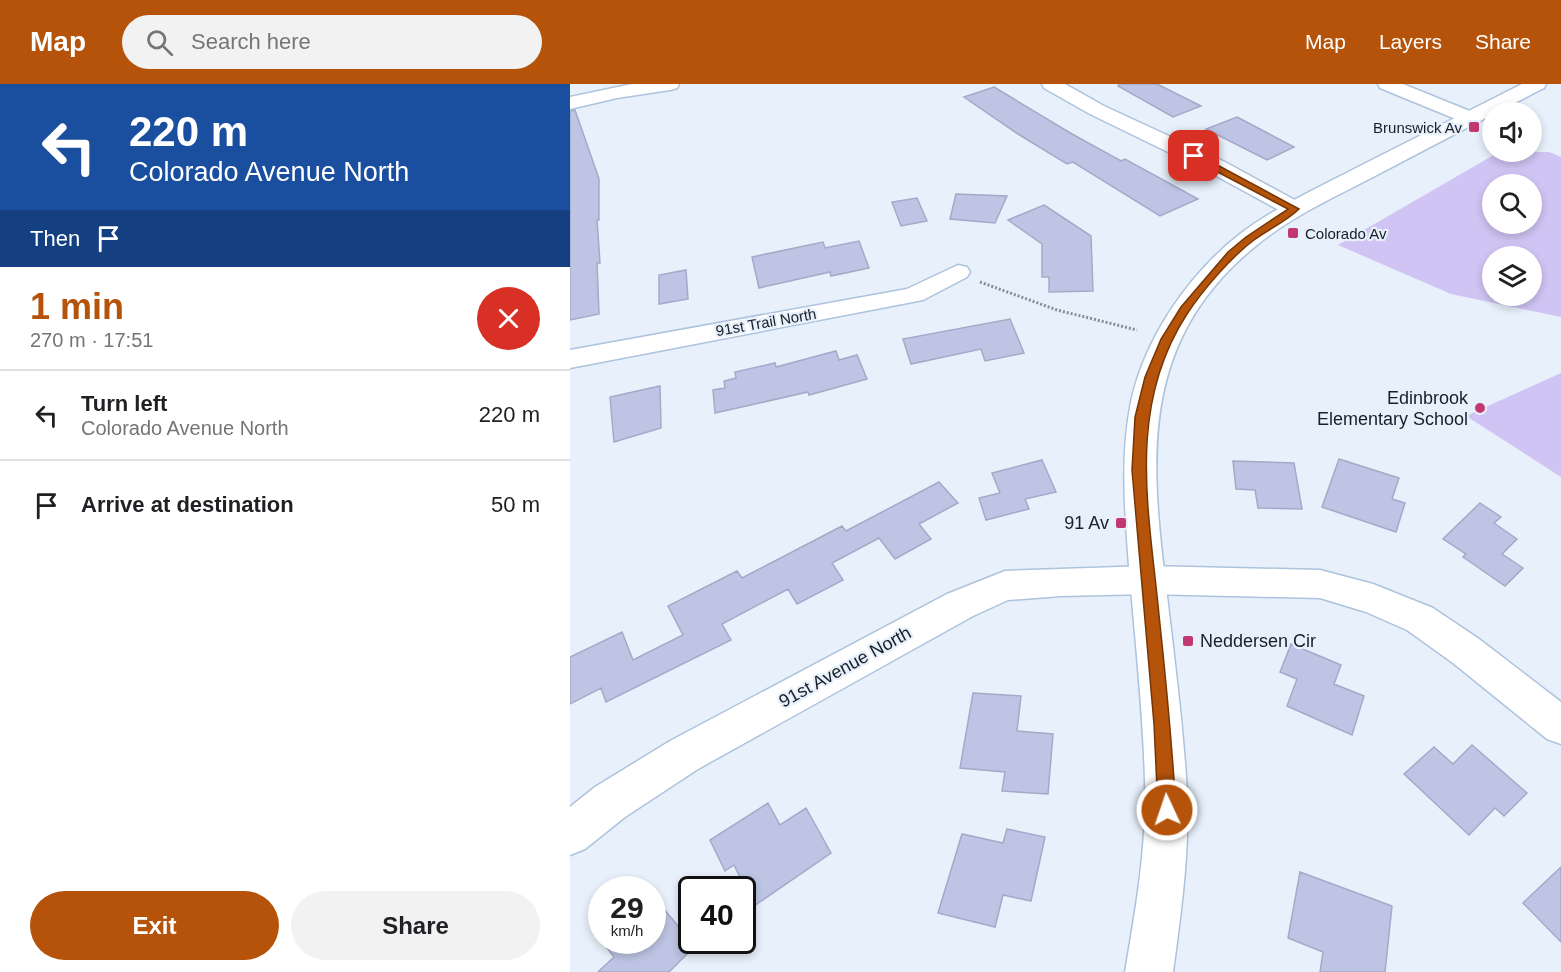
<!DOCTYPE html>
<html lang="en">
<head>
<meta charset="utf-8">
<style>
	:root { --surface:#fff; --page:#f2f2f2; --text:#202124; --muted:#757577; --line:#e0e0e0; --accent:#b45309 }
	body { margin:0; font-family:Helvetica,sans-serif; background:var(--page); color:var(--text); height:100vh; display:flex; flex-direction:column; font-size:22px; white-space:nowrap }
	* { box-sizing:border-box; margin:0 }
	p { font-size:20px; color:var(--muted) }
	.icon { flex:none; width:33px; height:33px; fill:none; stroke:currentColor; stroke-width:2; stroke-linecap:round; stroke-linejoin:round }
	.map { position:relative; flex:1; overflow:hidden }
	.sheet { display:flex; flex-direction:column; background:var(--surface); width:570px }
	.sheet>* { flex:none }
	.hud { background:#1a4fa0; color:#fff; overflow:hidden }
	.fabs { position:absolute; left:912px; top:18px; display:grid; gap:12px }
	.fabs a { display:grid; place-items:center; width:60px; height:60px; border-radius:50%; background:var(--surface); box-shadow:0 3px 9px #0003; font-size:30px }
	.speed { position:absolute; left:18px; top:792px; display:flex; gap:12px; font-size:30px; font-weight:700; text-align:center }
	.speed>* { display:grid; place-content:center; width:78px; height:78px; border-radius:50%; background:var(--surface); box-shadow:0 3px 9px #0003; line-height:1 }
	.speed small { font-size:15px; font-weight:400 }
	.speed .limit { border:3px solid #111; border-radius:9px; background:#fff; color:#111 }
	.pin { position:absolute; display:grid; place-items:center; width:51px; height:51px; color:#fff; margin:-26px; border-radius:12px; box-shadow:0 3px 9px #0006 }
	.me { position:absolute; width:66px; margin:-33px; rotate:357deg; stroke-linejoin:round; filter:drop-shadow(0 0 4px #0008) }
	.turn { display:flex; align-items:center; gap:21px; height:126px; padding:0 30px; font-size:27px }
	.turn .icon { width:78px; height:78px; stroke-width:2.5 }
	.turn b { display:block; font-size:42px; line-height:51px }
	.then { display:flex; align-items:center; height:57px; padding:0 30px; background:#0003; gap:12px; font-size:22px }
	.round { display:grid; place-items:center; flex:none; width:63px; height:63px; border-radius:32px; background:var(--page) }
	.head { display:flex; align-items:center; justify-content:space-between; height:102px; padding:0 30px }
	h1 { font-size:36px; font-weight:600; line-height:45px; color:var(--accent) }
	.primary-button { display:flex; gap:12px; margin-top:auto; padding:12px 30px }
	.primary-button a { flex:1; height:69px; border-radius:36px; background:var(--accent); color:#fff; font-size:24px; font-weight:600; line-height:69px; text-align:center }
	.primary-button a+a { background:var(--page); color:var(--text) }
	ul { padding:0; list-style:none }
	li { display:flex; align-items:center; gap:18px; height:90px; padding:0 30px; border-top:2px solid var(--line) }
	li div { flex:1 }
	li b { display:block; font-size:22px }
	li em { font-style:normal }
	header { display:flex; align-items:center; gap:36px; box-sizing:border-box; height:84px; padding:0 30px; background:var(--accent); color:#fff }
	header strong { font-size:28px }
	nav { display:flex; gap:33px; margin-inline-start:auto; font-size:21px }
	.search { width:420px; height:54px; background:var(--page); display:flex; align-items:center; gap:15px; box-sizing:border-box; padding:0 21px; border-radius:33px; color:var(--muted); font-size:22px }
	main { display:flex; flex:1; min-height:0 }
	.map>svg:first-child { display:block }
	.green { fill:#d0c4f4; fill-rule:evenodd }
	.building { fill:#bec5e4; stroke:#a3aac8; stroke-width:1.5 }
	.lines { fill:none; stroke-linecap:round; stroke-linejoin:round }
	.street-casing { stroke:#adc3dd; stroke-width:3 }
	.secondary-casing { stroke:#adc3dd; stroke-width:3 }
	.path { stroke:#858d97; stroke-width:3; stroke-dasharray:2 2; stroke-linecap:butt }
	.street { fill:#fff; fill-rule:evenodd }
	.secondary { fill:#fff; fill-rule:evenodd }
	.route { fill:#b45309; stroke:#753606; stroke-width:1.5 }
	.poi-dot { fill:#c23870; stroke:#e7f0fb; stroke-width:2 }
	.labels { text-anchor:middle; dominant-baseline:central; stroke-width:4.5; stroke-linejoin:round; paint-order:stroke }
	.far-poi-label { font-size:15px; fill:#171f28; stroke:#e7f0fb; text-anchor:end }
	.far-street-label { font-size:15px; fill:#171f28; stroke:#e7f0fb }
	.poi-label { font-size:18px; fill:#171f28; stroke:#e7f0fb; text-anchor:end }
	.street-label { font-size:18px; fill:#171f28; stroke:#e7f0fb }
</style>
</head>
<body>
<header>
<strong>Map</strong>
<div class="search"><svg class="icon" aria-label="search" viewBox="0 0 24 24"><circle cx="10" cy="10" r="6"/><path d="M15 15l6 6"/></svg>Search here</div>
<nav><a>Map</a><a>Layers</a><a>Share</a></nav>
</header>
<main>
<section class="sheet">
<div class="hud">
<div class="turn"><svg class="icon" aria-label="left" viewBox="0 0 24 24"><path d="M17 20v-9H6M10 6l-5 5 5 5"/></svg><div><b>220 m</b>Colorado Avenue North</div></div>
<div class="then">Then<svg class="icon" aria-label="arrive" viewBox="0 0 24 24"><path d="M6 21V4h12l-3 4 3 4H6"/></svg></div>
</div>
<div class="head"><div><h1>1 min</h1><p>270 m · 17:51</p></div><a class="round" style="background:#d93025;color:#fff"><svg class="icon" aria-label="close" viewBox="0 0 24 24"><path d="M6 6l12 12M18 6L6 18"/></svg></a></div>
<ul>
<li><svg class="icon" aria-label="left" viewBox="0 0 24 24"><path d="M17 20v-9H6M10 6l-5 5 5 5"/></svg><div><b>Turn left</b><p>Colorado Avenue North</p></div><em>220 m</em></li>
<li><svg class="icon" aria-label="arrive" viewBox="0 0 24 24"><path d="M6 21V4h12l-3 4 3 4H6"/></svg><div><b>Arrive at destination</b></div><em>50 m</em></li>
</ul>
<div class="primary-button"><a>Exit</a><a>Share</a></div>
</section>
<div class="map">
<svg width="991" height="888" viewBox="0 0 991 888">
	<rect width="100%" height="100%" fill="#e7f0fb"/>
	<path class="green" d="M929,68H979L991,73V233L881,210L768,161ZM922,100H962V140H922ZM962,172V212H922V172Z
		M991,289V393L896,332Z"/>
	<path class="building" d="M549,0H587L631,22L603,33L548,2Z
		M424,3L502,50L551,77L555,75L628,115L590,132L503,78L497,80L448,50L394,13Z
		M5,26L29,95V136H27L30,179H27L29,230L0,236V27Z
		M667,33L724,63L697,76L636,45Z
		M386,110L437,112L425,139L380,135Z
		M347,114L357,137L331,142L322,118Z
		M474,121L521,152L523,207L479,208V193H472V160L438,136Z
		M289,157L299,184L261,192L260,188L189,204L182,173L253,158L255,164Z
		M116,186L118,215L89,220V191Z
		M440,235L454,269L415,277L411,265L341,280L333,255Z
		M266,267L269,276L287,271L297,295L239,311L238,308L145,329L143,306L155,304L154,297L166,294L165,288L205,279L206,283Z
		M90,302L91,344L44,358L40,313Z
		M769,375L829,394L822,415L835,419L826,448L752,423Z
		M472,376L486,408L455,415L459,425L416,436L409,414L430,409L422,389Z
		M663,377L724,379L732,425L688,424L685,406L666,405Z
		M369,398L388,419L349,440L361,455L325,475L309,454L262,479L273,496L227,520L218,505L152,540L161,556L36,618L31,604L0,620V573L52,548L63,576L113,551L98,522L167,487L172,494L272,442L276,447Z
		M910,419L931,433L924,439L947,455L932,470L953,484L935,502L893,473L896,470L873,455Z
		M721,560L771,581L764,600L794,612L782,651L717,622L727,595L710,588Z
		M403,609L451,612L447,647L483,650L478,710L432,707L435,688L390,684Z
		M902,661L957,709L934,732L925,724L899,751L834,690L864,663L883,680Z
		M198,719L210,741L236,724L261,769L184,822L164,781L155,787L140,756Z
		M437,745L475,753L461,817L433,811L425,843L368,829L392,750L433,759Z
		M991,783V858L953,819Z
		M730,788L822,822L815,888H750L753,868L718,854Z
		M82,811L125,862L99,888H28L44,873L31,856H82Z"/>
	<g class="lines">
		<defs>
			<path id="street" d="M62,0H109L107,4L100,6L47,14L0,25V13Z
				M472,0H495L534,22L655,78L732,120L735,125L732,130L724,132L716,130L639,88L520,30L474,4Z
				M808,0H833L907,30L910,34L907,38H893L810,4Z
				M388,181L397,183L400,188L397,193L353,216L0,284V266L337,205Z
				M578,482L750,486L803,500L863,524L909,555L991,618V660L977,655L883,579L837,546L796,528L750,514L578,510L491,512L438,516L403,532L128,685L55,733L15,765L0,771V723L25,703L100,657L377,510L435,487Z"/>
			<path id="secondary" d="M952,0H976L974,4C917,33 862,62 805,92C765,113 722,132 687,161C568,257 580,376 597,512C604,572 612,632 616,692C621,758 612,822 603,888H555C566,824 577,762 575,697C573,625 565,554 559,482C555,428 550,372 561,318C575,253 619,190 670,150C707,122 750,103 790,82C844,55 898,27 952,0Z"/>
		</defs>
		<use href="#street" class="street-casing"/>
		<use href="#secondary" class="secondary-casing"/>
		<path class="path" d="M410,198L487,226L567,246"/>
		<use href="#street" class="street"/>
		<use href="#secondary" class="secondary"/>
	</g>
	<path class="route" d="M621,70H627L729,125C717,137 699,145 684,156C661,173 633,206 617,230C556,324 579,426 589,531C596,596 602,661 606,726L603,732L597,735L591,732L588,726L584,640L562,386L565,333L575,293L591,255L611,223L658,168L676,153L718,125L621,74Z"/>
	<g class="poi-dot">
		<rect x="898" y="37" width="12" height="12" rx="3"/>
		<rect x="717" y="143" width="12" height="12" rx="3"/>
		<circle cx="910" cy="324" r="6"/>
		<rect x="545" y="433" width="12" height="12" rx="3"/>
		<rect x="612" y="551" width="12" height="12" rx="3"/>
	</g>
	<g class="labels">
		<g class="far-poi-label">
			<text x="892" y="43">Brunswick Av</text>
			<text x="735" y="149" text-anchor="start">Colorado Av</text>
		</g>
		<g class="far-street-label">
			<text transform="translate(196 238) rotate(-10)">91st Trail North</text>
		</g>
		<g class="poi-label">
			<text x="898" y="314">Edinbrook<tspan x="898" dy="21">Elementary School</tspan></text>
			<text x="539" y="439">91 Av</text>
			<text x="630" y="557" text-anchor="start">Neddersen Cir</text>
		</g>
		<g class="street-label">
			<text transform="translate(275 583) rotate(-29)">91st Avenue North</text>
		</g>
	</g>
</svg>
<div class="fabs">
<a><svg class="icon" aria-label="sound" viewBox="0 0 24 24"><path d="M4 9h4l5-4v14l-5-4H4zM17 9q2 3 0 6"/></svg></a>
<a><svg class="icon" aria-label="search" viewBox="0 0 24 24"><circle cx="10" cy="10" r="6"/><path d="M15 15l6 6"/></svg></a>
<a><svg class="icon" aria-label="layers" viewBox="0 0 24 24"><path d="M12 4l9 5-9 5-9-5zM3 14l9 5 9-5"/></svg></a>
</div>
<div class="speed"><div>29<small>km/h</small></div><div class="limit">40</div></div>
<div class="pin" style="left:624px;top:72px;background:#d93025"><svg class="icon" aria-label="arrive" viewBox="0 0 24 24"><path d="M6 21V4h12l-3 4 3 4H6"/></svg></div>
<svg class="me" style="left:597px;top:726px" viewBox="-20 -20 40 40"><circle r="17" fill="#b45309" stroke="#fff" stroke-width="3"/><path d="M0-11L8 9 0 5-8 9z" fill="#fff"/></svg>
</div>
</main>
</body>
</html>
